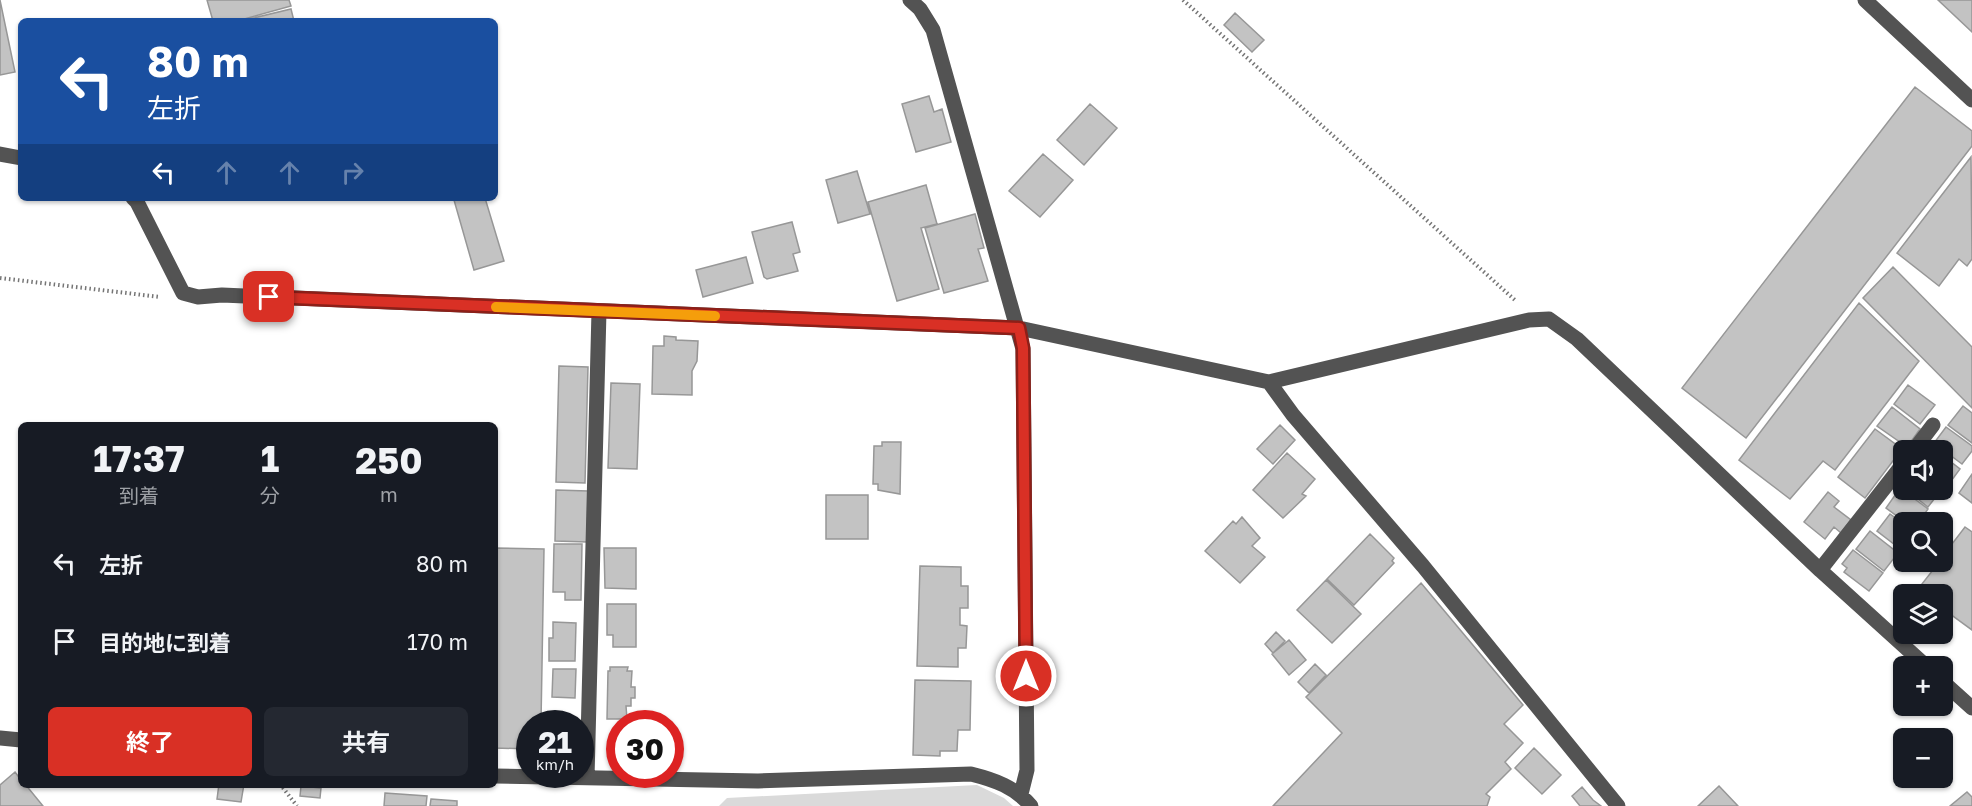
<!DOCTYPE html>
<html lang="ja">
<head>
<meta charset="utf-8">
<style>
	:root { --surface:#171b24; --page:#242831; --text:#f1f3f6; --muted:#9ea1a6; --accent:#d93025 }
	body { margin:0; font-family:"Golos Text","Noto Sans JP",sans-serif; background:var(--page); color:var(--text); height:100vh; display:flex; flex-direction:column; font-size:22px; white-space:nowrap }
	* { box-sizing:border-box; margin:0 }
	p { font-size:20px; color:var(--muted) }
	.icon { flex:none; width:33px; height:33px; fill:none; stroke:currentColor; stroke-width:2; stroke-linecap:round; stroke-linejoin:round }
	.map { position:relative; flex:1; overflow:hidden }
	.side { position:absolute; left:18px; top:422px; width:480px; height:366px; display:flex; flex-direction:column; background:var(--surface); border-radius:9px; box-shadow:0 2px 4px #0004 }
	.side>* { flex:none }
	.guide { position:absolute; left:18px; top:18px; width:480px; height:183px; border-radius:9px; box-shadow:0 2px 4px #0004; background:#1a4fa0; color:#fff; overflow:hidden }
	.tools { position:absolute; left:1893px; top:440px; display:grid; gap:12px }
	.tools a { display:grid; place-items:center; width:60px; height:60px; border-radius:9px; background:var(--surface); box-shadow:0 2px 4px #0004; font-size:30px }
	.speed { position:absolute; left:516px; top:710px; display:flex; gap:12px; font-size:30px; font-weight:700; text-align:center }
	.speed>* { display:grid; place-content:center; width:78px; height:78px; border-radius:50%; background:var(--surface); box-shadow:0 2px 4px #0004; line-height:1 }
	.speed small { font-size:15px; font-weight:400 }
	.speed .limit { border:9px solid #d22; background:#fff; color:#111 }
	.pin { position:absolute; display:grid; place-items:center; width:51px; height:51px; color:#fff; margin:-26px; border-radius:12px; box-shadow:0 3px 9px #0006 }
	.me { position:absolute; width:66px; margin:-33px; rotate:0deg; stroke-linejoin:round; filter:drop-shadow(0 0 4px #0008) }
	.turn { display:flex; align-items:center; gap:21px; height:126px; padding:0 30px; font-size:27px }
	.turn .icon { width:78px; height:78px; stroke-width:2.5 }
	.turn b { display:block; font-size:42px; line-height:51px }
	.lanes { display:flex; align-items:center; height:57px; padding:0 30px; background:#0003; justify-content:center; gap:30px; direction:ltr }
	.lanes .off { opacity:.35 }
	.eta { display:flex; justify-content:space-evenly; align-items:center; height:102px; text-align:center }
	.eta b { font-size:36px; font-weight:700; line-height:42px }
	.button { display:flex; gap:12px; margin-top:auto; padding:12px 30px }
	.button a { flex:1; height:69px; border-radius:9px; background:var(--accent); color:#fff; font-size:24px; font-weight:700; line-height:69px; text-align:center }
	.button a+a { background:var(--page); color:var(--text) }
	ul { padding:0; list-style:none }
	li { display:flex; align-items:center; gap:18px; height:78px; padding:0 30px }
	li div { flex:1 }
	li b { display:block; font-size:22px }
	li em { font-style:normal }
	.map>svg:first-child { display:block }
	.green { fill:#dadada }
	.building { fill:#c3c3c3; stroke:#979797; stroke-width:1.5 }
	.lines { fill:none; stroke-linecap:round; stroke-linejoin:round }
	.path { stroke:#757575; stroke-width:4; stroke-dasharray:1.5 3; stroke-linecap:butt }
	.minor { stroke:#535353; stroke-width:15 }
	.route-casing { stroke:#8d1f18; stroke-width:15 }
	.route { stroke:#d93025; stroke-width:10 }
	.slow { stroke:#f59e0b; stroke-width:10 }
</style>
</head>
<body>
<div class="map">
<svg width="1972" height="806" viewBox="0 0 1972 806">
	<rect width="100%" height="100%" fill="#fff"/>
	<path class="green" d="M977,785L1004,798L1013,806H719L727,798Z"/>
	<path class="building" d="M0,0L15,72L0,75Z
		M207,0H289L291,6L237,21H213Z
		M1938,0H1972V32Z
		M291,9L294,21H241Z
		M1235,13L1264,40L1252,52L1224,25Z
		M1915,87L1972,131V146L1746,438L1682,388Z
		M929,96L934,112L942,109L951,142L916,152L902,104Z
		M1090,104L1117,128L1084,165L1057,140Z
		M1043,154L1073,180L1040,217L1009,191Z
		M1971,157L1972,259L1967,266L1959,259L1939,286L1897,253Z
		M857,171L870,214L838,223L826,180Z
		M926,185L937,224L921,228L939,289L897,301L868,202Z
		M462,198H485L504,261L474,270L454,200Z
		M975,214L984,248L978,249L988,281L944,293L925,228Z
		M792,222L800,252L793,254L798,271L767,279L764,277L752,232Z
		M746,257L753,283L703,297L696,270Z
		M1893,267L1972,347V408L1863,298Z
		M1859,303L1919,361L1835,470L1823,461L1790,499L1739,460Z
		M664,336L676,337V340L698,341L697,361L692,371V395L652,394L653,346H664Z
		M559,366L588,367L585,483L556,482Z
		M611,383L640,384L637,469L608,468Z
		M1908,385L1935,405L1920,424L1894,404Z
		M1963,406L1972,413V443L1948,425Z
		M1892,407L1920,429L1907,447L1877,426Z
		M1280,425L1295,440L1273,464L1257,449Z
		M1946,427L1972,446V451L1962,464L1934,443Z
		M1875,429L1902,449L1865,498L1838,477Z
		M882,442H901L900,494L878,490V484H873L874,446H882Z
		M1287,453L1315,479L1302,494L1306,496L1283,518L1253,490Z
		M1942,455L1960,469L1946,488L1942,485Z
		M1972,474V503L1959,493Z
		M1900,488L1928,509L1919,522H1905L1886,508Z
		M1911,489H1942L1928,507L1914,496L1916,493Z
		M556,490L588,491L587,542L555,541Z
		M1828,492L1839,501L1834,507L1851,520L1841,533L1834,527L1825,539L1804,522Z
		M826,495H868V539H826Z
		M1890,514L1904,524V542L1899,548L1877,531Z
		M1242,517L1260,538L1252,546L1265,557L1240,583L1205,551L1233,521L1236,524Z
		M1965,527L1972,532V630L1942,608V594H1925L1918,589L1940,561H1942V557Z
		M1870,531L1898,553L1884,571L1856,549Z
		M1370,534L1394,558L1392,561L1394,563L1354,605L1327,579Z
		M554,544H582L581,600H565V592H553Z
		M495,548L544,549L541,723H530V749L495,748Z
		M604,548H636V589L605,588Z
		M1853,550L1883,573L1869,591L1844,572L1847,568L1842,564Z
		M920,566L961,567V586H968V608H960V625L967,626L966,648H958V667L917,666Z
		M1326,580L1361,614L1332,643L1297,610Z
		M1421,583L1523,705L1504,724L1523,743L1505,762L1511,769L1486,794L1490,797L1487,806H1273L1342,733L1306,697Z
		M607,604H636V647H613V635H607Z
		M553,622L576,623L575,661H549V638H553Z
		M1276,632L1285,641L1273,653L1265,644Z
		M1289,640L1306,660L1289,675L1272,654Z
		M1315,664L1326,675L1309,693L1298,682Z
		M610,667H628L627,671H632L631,687H635V698H631V706H626L627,719H607L608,671H610Z
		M553,669H576L575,698L552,697Z
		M915,680L971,681L970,730H958L957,751H940V756L913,755Z
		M1534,748L1561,775L1542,794L1515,768Z
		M15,772L21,780V784H25L43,806H0V785Z
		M219,784H244L241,802L217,799Z
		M301,786L321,788L320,798L300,796Z
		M1719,786L1738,806H1698Z
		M1582,787L1593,800L1601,806H1580L1572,796Z
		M1967,792L1972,797V806H1950Z
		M385,793L427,796L426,806H384Z
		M431,799L457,801V806H430Z"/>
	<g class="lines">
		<path class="path" d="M1183,0L1516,301
			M0,278L160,297
			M280,784L297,806"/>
		<path class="minor" d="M910,0L920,9L933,30L1023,349L1027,770L1021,794
			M1865,0L1972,100
			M0,154L21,158
			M133,198L137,202L183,293L198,297L222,295L1019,328L1269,382L1529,320L1549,319L1577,339L1820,570L1926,666
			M1269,382L1293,415L1423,566L1618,806
			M1914,450L1933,425
			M1820,570L1904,463
			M1942,681L1972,708
			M0,738L21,740
			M495,776L758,781L971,774C995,780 1015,787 1031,806
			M587,778L599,311"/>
	</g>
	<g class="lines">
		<defs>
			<path id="route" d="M269,297L1019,328L1023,348L1026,676"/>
		</defs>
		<use href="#route" class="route-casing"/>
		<use href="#route" class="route"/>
		<path class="slow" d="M496,307L715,316"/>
	</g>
</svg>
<div class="tools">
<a><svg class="icon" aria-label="sound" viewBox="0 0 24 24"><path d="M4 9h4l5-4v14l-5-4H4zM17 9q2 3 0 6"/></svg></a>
<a><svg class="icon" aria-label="search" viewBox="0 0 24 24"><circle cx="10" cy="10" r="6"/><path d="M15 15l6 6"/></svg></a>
<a><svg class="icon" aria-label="layers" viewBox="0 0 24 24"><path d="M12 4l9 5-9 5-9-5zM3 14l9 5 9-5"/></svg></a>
<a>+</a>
<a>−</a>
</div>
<div class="speed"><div>21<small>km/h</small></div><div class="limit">30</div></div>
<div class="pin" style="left:269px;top:297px;background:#d93025"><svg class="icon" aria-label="arrive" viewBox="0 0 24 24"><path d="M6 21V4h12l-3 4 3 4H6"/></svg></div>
<svg class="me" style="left:1026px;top:676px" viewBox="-20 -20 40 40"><circle r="17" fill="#d93025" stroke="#fff" stroke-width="3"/><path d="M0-11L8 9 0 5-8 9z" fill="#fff"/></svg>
<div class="guide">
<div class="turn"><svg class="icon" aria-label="left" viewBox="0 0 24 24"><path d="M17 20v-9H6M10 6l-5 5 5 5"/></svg><div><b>80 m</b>左折</div></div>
<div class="lanes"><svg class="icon" aria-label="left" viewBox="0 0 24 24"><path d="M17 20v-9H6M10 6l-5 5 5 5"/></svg><svg class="icon off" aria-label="ahead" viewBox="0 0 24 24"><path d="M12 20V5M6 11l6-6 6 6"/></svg><svg class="icon off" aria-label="ahead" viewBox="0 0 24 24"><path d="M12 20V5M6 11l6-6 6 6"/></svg><svg class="icon off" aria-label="right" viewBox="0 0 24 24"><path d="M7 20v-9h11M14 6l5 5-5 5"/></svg></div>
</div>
<section class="side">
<div class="eta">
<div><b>17:37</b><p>到着</p></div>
<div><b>1</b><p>分</p></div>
<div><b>250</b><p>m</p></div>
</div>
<ul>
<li><svg class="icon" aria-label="left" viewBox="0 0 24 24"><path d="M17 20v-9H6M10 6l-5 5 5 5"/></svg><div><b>左折</b></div><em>80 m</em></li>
<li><svg class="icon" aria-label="arrive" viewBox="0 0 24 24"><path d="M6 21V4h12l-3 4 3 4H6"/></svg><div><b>目的地に到着</b></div><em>170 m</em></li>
</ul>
<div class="button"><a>終了</a><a>共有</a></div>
</section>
</div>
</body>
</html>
